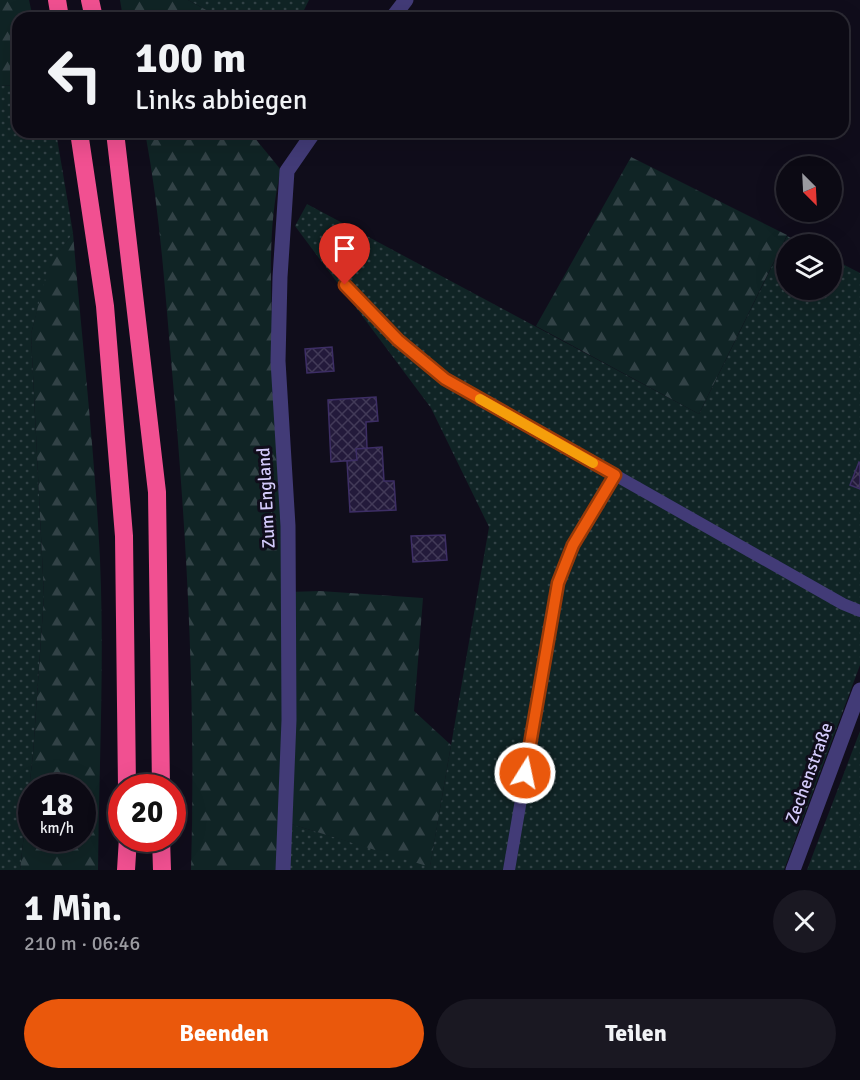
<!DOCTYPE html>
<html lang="de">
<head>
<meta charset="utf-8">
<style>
	:root { --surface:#0c0a14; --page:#1a1822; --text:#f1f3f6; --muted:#9a9aa0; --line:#2c2b34; --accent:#ea580c }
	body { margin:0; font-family:Signika,sans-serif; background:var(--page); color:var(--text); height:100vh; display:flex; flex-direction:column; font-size:22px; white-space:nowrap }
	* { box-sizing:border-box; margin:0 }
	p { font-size:20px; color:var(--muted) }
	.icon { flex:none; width:33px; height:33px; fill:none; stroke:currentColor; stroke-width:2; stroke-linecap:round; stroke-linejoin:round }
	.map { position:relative; height:870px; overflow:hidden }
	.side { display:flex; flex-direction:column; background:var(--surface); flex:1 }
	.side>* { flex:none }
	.hud { position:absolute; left:12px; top:12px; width:837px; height:126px; border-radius:18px; box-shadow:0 6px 24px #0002,0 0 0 2px var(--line); background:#0c0a14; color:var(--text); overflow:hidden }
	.needle { width:39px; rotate:156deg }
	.controls { position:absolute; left:776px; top:156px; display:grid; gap:12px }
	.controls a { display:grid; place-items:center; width:66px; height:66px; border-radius:50%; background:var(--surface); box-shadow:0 6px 24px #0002,0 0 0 2px var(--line); font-size:30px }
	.speed { position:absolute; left:18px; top:774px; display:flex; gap:12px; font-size:30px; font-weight:700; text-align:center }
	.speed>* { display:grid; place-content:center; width:78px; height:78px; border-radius:50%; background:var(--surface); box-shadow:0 6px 24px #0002,0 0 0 2px var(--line); line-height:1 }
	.speed small { font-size:15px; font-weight:400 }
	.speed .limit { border:9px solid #d22; background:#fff; color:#111 }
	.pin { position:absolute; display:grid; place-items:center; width:51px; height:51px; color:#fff; margin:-62px -26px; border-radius:50% 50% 50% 0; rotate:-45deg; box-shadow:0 0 6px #0007 }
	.pin .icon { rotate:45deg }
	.me { position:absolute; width:66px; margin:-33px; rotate:10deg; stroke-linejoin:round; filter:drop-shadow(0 0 4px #0008) }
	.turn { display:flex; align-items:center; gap:21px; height:126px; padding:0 24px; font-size:27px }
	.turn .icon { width:78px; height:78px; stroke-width:2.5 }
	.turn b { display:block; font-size:42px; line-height:51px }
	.round { display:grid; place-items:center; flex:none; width:63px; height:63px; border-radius:32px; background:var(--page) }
	.overview { display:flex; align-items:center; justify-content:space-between; height:102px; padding:0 24px }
	h1 { font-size:36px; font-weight:800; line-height:45px }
	.primary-button { display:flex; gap:12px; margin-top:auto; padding:12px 24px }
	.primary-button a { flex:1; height:69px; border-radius:36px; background:var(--accent); color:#fff; font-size:24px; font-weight:800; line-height:69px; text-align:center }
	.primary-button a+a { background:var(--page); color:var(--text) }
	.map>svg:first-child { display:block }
	.green { fill:url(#green-dots) }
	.forest { fill:url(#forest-firs); fill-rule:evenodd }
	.building { fill:url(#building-cross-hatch); stroke:#3d2e65; stroke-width:1.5 }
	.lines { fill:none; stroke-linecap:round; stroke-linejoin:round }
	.lane { stroke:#423b77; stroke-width:12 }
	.street { stroke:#423b77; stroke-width:15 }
	.highway { stroke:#f15091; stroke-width:18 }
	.route-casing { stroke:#983908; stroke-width:15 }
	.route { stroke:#ea580c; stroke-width:10 }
	.slow { stroke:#f59e0b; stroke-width:10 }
	.labels { text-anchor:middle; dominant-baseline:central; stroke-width:6; stroke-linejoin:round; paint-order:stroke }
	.street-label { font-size:18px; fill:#d4cbfb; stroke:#100d1b }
</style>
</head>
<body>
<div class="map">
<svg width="860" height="870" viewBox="0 0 860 870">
	<defs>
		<pattern id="green-dots" width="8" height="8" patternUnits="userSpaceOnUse" patternTransform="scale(1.5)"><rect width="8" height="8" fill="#102425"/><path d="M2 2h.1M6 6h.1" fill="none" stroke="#324246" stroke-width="1.8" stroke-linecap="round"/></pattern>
		<pattern id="forest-firs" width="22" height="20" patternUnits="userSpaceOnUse" patternTransform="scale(1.5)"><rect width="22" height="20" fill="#102425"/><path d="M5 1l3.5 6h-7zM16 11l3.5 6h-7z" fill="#324246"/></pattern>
		<pattern id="building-cross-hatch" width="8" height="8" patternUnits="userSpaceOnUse" patternTransform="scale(1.5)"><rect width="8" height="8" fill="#231a3b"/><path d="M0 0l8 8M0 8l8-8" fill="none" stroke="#423a58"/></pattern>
	</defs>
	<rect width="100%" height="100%" fill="#100d1b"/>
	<path class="green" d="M188,0H309L300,18H221Z
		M18,85V132H56L73,233L49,267L31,334L44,596L33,754L20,870H0V86Z
		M307,204L699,414L787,236L804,244H786V290H831V258L860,273V665L784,870H287L291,824L430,866L489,527L431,408L295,226Z
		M860,731V870H807Z"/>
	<path class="forest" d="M0,0H29L33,18H18V85L0,86Z
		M120,0H188L221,18H123Z
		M145,132H250L281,170C267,227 271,288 273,347C276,429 279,510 288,592L320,591L423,598L414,711L451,745L430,867L291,824L278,870H191C196,704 187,537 172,371C165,291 160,211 145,132Z
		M631,157L787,235L699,414L536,326Z
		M73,233C81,330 92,427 98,524C106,639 99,754 98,870H20L33,754L44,596L31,334L48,267ZM32,788H82V838H32Z"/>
	<path class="building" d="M332,347L334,371L307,373L305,349Z
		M376,397L378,421L366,422L367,448L356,449L357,460L331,462L328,400Z
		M382,447L384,481H394L396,510L350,512L347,461L357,460L356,449Z
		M859,462L860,463V489L850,485Z
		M445,535L447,560L413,562L411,536Z"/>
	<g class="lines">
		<path class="lane" d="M345,285L383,326L445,379L615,475
			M509,870L558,583L573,545L615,475L843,604L860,611"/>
		<path class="street" d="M392,18L406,0
			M283,870L289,720L288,526L278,361L280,277L287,171L314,132
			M793,870L860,690"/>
		<path class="highway" d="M57,0L60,18
			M90,0L94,18
			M79,132L105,306L124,536L127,788
			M115,132L157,492L161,788
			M161,838L162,870
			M126,870L128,838"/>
	</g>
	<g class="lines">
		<defs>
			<path id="route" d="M345,285L398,340L445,379L615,475L573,545L558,583L525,773"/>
		</defs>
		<use href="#route" class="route-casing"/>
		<use href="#route" class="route"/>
		<path class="slow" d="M480,399L593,463"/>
	</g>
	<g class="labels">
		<g class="street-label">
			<text transform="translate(266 498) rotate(-93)">Zum England</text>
			<text transform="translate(809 773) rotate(-70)">Zechenstraße</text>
		</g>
	</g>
</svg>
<div class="controls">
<a><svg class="needle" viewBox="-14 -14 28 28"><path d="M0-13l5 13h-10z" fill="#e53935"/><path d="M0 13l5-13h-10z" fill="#9a9aa0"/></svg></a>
<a><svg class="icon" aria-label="layers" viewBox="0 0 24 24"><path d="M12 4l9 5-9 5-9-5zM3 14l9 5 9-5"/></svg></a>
</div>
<div class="speed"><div>18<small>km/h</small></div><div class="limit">20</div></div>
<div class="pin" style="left:345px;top:285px;background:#d93025"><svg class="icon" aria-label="arrive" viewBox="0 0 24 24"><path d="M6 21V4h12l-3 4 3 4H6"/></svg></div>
<svg class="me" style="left:525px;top:773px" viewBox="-20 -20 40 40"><circle r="17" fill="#ea580c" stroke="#fff" stroke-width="3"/><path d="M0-11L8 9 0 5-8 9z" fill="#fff"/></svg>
<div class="hud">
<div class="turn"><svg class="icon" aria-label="left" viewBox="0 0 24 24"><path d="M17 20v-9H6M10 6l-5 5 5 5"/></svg><div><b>100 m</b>Links abbiegen</div></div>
</div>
</div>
<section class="side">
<div class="overview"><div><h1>1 Min.</h1><p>210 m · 06:46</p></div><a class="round"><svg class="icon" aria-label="close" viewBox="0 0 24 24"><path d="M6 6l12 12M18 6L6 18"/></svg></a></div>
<div class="primary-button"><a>Beenden</a><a>Teilen</a></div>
</section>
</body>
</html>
